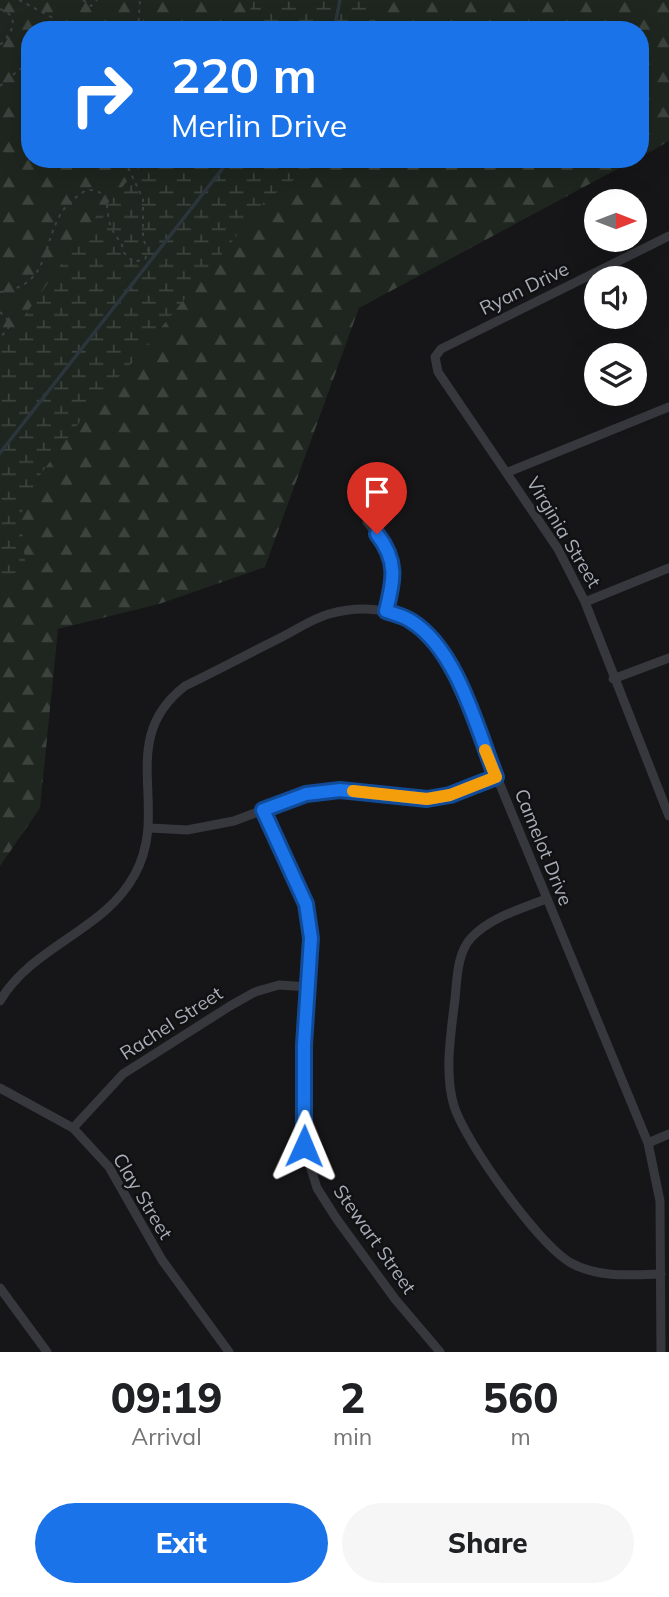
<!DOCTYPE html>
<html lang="en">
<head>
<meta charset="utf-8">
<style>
	:root { --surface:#fff; --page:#f6f6f6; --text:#202124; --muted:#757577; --accent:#1a73e8 }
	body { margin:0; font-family:Mulish,sans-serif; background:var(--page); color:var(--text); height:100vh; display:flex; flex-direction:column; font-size:26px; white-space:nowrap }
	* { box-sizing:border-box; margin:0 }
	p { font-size:23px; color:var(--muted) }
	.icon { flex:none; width:38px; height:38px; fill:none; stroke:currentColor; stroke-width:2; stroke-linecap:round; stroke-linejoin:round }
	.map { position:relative; height:1352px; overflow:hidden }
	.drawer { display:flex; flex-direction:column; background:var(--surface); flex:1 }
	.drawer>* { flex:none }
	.top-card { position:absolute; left:21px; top:21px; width:628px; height:147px; border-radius:28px; box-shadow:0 7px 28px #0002; background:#1a73e8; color:#fff; overflow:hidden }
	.needle { width:46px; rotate:90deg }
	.buttons { position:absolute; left:584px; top:189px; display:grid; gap:14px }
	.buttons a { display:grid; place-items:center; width:63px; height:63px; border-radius:50%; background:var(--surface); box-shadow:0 7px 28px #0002; font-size:35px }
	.pin { position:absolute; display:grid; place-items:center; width:60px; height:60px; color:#fff; margin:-72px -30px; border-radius:50% 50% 50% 0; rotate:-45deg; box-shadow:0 0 7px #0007 }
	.pin .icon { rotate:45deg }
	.me { position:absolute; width:77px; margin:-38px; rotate:1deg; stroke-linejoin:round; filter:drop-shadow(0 0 5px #0008) }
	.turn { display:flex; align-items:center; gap:24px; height:147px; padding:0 35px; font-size:32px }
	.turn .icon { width:91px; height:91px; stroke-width:2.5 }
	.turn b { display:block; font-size:49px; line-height:60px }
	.eta { display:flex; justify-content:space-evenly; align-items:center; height:119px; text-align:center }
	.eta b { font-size:42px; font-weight:800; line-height:49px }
	.action { display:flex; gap:14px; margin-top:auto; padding:14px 35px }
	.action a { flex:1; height:80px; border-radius:42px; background:var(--accent); color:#fff; font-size:28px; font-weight:800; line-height:80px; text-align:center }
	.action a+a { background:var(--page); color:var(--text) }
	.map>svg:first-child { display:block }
	.forest { fill:url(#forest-firs) }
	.wetland { fill:url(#wetland-marsh) }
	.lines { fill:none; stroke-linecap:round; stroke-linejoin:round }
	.stream { stroke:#2c353c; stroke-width:3.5 }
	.path { stroke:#3d3f44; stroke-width:2; stroke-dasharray:3.5 5; stroke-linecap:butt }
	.minor { stroke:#37383d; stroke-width:9 }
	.route-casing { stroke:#114b97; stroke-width:18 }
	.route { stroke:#1a73e8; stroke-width:12 }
	.slow { stroke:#f59e0b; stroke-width:12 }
	.labels { text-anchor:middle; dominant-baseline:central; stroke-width:5; stroke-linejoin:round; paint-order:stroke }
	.street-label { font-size:19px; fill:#a8adb8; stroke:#111113 }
</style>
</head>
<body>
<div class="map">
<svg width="669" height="1352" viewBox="0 0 669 1352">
	<defs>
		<pattern id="forest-firs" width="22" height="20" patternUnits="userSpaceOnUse" patternTransform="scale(1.75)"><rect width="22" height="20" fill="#1e261f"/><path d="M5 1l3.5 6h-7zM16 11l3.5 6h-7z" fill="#3c433d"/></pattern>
		<pattern id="wetland-marsh" width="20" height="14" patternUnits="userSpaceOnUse" patternTransform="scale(1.75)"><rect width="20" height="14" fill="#1e261f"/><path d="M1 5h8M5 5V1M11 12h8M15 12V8" fill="none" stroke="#3c433d"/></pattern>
	</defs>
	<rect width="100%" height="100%" fill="#161618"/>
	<path class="forest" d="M0,0H669V141L641,157L640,30H30V159H636L359,308L265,567L159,604L58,629L40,808L0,866Z"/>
	<path class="wetland" d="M254,0H375V30H242Z
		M147,159H322L265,201L133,362L96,400L40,475L24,504L21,520L25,561L22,569L0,581V350L93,220Z"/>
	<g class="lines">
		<path class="stream" d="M334,30L340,0
			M0,453L230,159"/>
		<path class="path" d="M19,0L53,18L57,30
			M83,0L91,6L97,0
			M0,9C21,17 13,32 0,45
			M138,30L140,0
			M0,86L20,69L30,71
			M0,292C48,285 41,252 59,217C65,205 75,198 86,190C113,189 104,209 111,227C115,237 123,242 124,253L134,262L145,259L149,251L143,239V199L124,159
			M0,312L7,319L9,327L0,338"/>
		<path class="minor" d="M669,236L441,349L435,357L438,372L558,549L585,602L669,816
			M508,472L669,407
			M367,522C396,558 397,567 386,611
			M585,602L669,568
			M613,679L669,658
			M263,810L305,904L311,938L304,1045V1146L317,1188L336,1218L395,1299L440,1352
			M150,828L187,830L234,821L305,794L340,790L427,799L450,795L496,777
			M546,899C521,909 491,917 471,938C457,953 457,980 455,999C451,1032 444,1073 454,1106C466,1143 538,1244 571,1263C598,1278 632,1275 661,1274
			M0,1001C33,945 105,931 135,874C171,808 115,740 185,686C216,671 246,655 276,640C293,632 311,619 329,614C385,599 423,619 451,666L648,1143L660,1201L661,1352
			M0,1088L73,1128L109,1167L162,1260L229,1352
			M73,1128L123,1074L230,1006L255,992L279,985L309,987
			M648,1143L669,1134
			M0,1288L47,1352"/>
	</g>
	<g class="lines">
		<defs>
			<path id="route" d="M304,1146V1045L311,938L306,904L263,810L306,794L340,790L427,799L450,795L496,777C477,729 457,649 411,621C404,616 394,614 386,611C394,580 398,561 377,534"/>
		</defs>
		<use href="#route" class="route-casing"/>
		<use href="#route" class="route"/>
		<path class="slow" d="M353,791L427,799L450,795L496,777L485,750"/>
	</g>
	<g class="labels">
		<g class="street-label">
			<text transform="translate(524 288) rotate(-26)">Ryan Drive</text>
			<text transform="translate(564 532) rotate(59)">Virginia Street</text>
			<text transform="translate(544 847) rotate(68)">Camelot Drive</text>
			<text transform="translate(171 1023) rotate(-33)">Rachel Street</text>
			<text transform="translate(143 1196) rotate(59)">Clay Street</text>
			<text transform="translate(375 1239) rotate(55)">Stewart Street</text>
		</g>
	</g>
</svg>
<div class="buttons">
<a><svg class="needle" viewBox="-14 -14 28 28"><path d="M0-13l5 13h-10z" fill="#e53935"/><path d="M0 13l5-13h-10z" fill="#757577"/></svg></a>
<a><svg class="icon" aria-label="sound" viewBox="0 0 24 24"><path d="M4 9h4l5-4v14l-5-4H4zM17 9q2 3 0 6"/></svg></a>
<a><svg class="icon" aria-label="layers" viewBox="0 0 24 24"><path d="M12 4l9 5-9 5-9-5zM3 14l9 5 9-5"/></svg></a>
</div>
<div class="pin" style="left:377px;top:534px;background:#d93025"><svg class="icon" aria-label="arrive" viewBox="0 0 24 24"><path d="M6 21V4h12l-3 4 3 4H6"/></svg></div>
<svg class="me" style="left:304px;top:1146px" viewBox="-20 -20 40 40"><path d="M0-17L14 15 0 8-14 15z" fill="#1a73e8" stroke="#fff" stroke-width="4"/></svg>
<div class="top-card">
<div class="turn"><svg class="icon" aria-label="right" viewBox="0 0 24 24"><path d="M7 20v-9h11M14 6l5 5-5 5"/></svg><div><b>220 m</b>Merlin Drive</div></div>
</div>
</div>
<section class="drawer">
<div class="eta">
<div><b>09:19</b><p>Arrival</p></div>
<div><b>2</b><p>min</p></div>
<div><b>560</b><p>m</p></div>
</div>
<div class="action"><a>Exit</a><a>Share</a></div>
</section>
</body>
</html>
